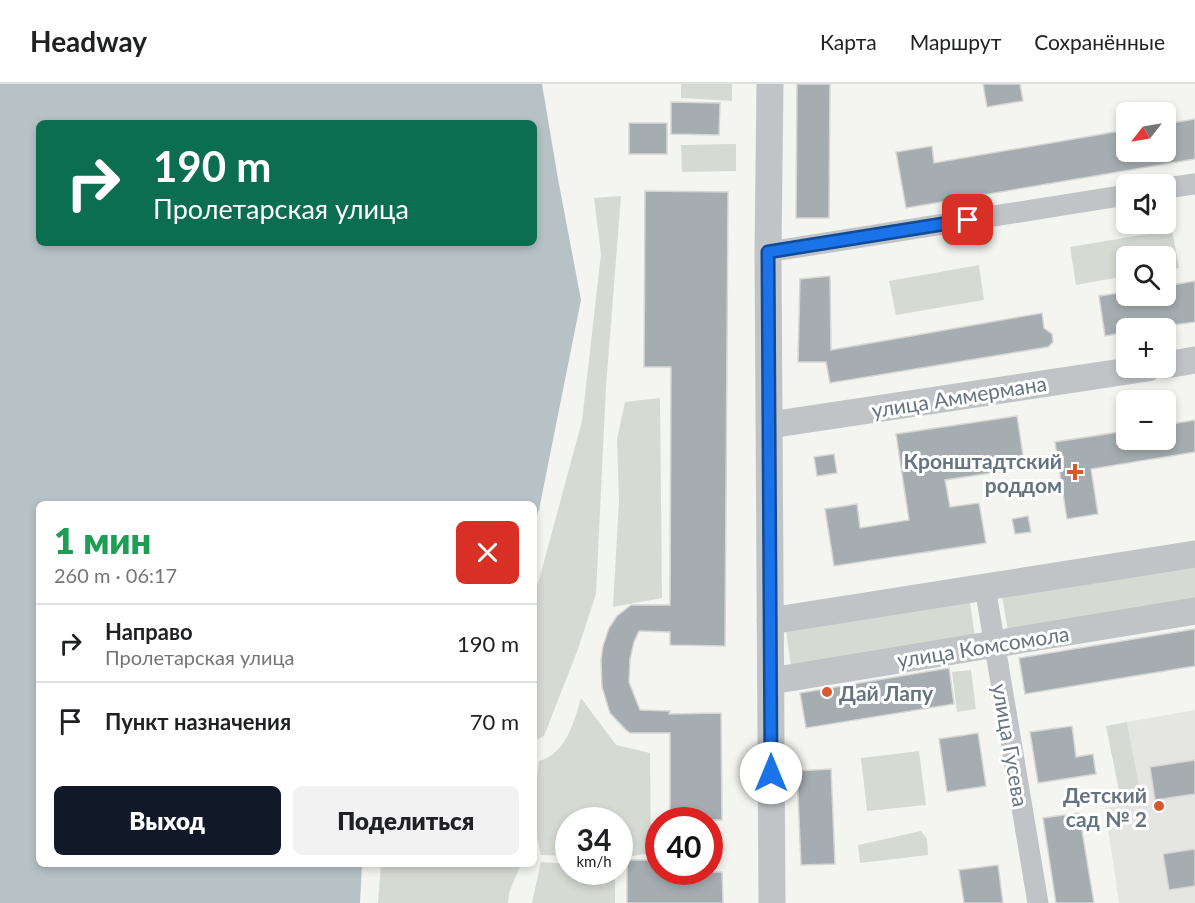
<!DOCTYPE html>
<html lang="ru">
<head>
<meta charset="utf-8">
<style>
	:root { --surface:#fff; --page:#f2f2f2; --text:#202124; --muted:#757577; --line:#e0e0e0; --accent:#111827 }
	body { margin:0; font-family:Lato,sans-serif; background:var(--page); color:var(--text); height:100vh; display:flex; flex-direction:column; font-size:22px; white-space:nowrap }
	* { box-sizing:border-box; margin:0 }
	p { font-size:20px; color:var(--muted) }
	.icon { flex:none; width:33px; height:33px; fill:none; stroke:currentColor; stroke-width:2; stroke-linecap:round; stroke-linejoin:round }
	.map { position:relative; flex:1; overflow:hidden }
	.sheet { position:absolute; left:36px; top:417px; width:501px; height:366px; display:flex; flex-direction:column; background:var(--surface); border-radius:9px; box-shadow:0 3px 9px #0003 }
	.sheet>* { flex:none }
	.guide { position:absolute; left:36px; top:36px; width:501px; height:126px; border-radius:9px; box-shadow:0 3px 9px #0003; background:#0b6e4f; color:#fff; overflow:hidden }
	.needle { width:39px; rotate:239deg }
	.controls { position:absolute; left:1116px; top:18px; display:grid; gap:12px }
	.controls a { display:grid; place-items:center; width:60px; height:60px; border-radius:9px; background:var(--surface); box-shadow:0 3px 9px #0003; font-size:30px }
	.speed { position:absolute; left:555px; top:723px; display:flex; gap:12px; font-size:30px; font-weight:700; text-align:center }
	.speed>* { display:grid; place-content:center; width:78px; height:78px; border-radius:50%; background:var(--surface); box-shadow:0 3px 9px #0003; line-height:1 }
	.speed small { font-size:15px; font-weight:400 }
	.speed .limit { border:9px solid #d22; background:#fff; color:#111 }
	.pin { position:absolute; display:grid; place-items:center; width:51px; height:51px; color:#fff; margin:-26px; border-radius:12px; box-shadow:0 3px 9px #0006 }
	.me { position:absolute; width:66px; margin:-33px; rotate:0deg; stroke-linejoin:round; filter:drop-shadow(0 0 4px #0008) }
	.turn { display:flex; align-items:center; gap:21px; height:126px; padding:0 18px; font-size:27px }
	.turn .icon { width:78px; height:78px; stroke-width:2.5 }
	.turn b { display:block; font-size:42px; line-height:51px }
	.round { display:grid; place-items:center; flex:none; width:63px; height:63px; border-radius:9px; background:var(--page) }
	.summary { display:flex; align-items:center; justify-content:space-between; height:102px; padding:0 18px }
	h1 { font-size:36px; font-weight:800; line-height:45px; color:#1e9e55 }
	.button { display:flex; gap:12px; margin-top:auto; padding:12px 18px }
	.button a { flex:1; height:69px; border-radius:9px; background:var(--accent); color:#fff; font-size:24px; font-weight:800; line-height:69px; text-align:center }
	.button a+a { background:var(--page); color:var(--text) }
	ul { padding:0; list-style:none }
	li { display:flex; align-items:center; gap:18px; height:78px; padding:0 18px; border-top:2px solid var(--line) }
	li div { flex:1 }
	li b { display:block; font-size:22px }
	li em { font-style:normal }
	header { display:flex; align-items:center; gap:36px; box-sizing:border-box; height:84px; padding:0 30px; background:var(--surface); border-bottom:2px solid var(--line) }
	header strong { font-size:28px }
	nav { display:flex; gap:33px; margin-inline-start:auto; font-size:21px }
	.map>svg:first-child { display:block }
	.built { fill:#e5e6e4 }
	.green { fill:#d5dbd2 }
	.water { fill:#b7c2c7; fill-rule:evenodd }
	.building { fill:#a5adb1; stroke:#d6d6d4; stroke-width:1.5 }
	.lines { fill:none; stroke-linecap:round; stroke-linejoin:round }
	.minor { stroke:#c0c4c7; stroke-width:21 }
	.tertiary { stroke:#c0c4c7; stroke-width:27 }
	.route-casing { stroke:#114b97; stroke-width:15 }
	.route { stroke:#1a73e8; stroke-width:10 }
	.poi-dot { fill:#da582c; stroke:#fff; stroke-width:2 }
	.labels { text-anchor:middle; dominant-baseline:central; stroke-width:6; stroke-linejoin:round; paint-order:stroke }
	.street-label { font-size:21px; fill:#657480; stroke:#fff }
	.poi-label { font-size:21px; font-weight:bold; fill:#657480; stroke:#fff; text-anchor:end }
</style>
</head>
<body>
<header>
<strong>Headway</strong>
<nav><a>Карта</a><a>Маршрут</a><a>Сохранённые</a></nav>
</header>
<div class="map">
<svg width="1195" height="819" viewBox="0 0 1195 819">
	<rect width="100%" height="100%" fill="#f4f5f1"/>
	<path class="built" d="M1195,626V819H1119L1105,724L1142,719L1127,638Z"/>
	<path class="green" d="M681,0H732V17L681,14Z
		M736,60V87L682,88L681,61Z
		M621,112L606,303L596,510L578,565L544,652L534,657V507L539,496L582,337L601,170L594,114Z
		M1172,146L1179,184L1166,186V172H1126V192L1076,201L1070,163Z
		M979,181L984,216L896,231L889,197Z
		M660,314L662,514L613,523L619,417L617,355L625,318Z
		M1195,482V518L1008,547L1002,512Z
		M970,518L975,553L791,582L786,547Z
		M971,586L976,625L957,628L952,588Z
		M581,614L616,661L650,669L651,769L620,774V736H568V772L541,771C532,735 534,713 539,677C566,670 574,638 581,614Z
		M1127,638L1141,713L1119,707L1106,642Z
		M919,667L926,721L867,727L861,674Z
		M921,747L927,755L928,771L860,779L858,761Z
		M541,778L568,780V788H615V819H532Z
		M381,780H521L509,809L508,819H378Z"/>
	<path class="water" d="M0,0H542L558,95L581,216L539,426L534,437V420H39V780H362L360,819H0ZM39,39H534V159H39Z"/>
	<path class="building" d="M797,0H830L829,134H796Z
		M983,0H1020L1023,17L987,23Z
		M671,18L720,19L719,51L671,50Z
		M1195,35V75L906,124L896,68L932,62L934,79L1126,46V68H1166V40Z
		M629,39H667V70H629Z
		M645,107L728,108L725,562L670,561V548L639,547L634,558L630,575L629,598L640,626L670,627L669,630L721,629L722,736H670V649H630L625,645L610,629L602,603L601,576L603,562L609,544L617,532L631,521H670L671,283H644Z
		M830,192L831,266L1042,229L1044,244L1052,250L1053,258L1048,263L830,299L826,278H798L800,195Z
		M1195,197V238L1152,244H1126V248L1105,252L1099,212L1126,208V212H1166V202Z
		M1017,332L1025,384L945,396L950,423L979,419L986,459L834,482L825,425L857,420L860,444L909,436L896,350Z
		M1195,336V368L1091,385L1098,430L1067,435L1055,358L1126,347V356H1166V341Z
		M834,370L837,389L817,392L814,373Z
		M1028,432L1031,448L1015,450L1012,435Z
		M1195,545V582L1025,610L1019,574Z
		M949,584L954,620L806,644L800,609Z
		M1072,642L1076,673L1093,670L1096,690L1038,699L1030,648Z
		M978,649L986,702L947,708L939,655Z
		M1195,676V710L1155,716L1150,683Z
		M831,685L835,780L801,781L797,687Z
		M1079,729L1094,819H1056L1043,734Z
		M1195,765V802L1169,806L1163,770Z
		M627,776H658V788H722L723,819H627Z
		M998,781L1003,819H964L959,786Z"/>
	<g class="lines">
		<path class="minor" d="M1166,104L1195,100
			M768,168L1126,111
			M985,503L1038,819"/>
		<path class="tertiary" d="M770,0L768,168L772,819
			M1166,281L1195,276
			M770,341L1148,284
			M770,537L1195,470
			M771,597L1195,527"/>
	</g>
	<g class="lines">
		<defs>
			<path id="route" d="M771,689L768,168L968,136"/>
		</defs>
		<use href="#route" class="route-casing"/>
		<use href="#route" class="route"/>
	</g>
	<g class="poi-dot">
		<path d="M1072 379h6v6h6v6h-6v6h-6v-6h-6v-6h6z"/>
		<circle cx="827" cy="608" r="6"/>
		<circle cx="1159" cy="722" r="6"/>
	</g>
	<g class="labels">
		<g class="street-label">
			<text transform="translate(959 312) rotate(-9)">улица Аммермана</text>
			<text transform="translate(983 562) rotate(-9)">улица Комсомола</text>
			<text transform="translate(1011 661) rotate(80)">улица Гусева</text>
		</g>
		<g class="poi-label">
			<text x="1062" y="376">Кронштадтский<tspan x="1062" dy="24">роддом</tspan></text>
			<text x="839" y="608" text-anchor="start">Дай Лапу</text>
			<text x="1147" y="710">Детский<tspan x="1147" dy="24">сад № 2</tspan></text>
		</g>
	</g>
</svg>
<div class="controls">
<a><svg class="needle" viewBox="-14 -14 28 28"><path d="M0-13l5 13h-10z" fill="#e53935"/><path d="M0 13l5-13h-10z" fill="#757577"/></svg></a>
<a><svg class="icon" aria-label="sound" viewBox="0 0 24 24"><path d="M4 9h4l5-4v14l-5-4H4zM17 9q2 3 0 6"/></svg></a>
<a><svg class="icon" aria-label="search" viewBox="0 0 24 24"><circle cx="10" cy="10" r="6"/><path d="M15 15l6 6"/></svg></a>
<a>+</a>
<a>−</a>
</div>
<div class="speed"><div>34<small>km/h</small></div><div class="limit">40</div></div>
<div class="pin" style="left:968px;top:136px;background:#d93025"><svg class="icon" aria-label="arrive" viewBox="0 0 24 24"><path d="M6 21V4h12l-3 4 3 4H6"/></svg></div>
<svg class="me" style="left:771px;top:689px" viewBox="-20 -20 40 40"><circle r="19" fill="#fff"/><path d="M0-13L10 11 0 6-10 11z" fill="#1a73e8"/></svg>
<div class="guide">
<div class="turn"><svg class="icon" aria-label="right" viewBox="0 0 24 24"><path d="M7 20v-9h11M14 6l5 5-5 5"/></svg><div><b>190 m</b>Пролетарская улица</div></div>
</div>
<section class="sheet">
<div class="summary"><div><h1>1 мин</h1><p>260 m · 06:17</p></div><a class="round" style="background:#d93025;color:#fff"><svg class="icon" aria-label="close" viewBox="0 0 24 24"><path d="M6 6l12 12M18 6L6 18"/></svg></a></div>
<ul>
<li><svg class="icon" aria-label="right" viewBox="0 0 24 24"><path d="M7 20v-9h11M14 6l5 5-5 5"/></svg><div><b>Направо</b><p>Пролетарская улица</p></div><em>190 m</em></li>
<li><svg class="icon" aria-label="arrive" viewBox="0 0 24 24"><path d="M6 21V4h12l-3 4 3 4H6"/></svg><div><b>Пункт назначения</b></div><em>70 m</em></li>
</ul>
<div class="button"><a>Выход</a><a>Поделиться</a></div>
</section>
</div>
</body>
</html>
